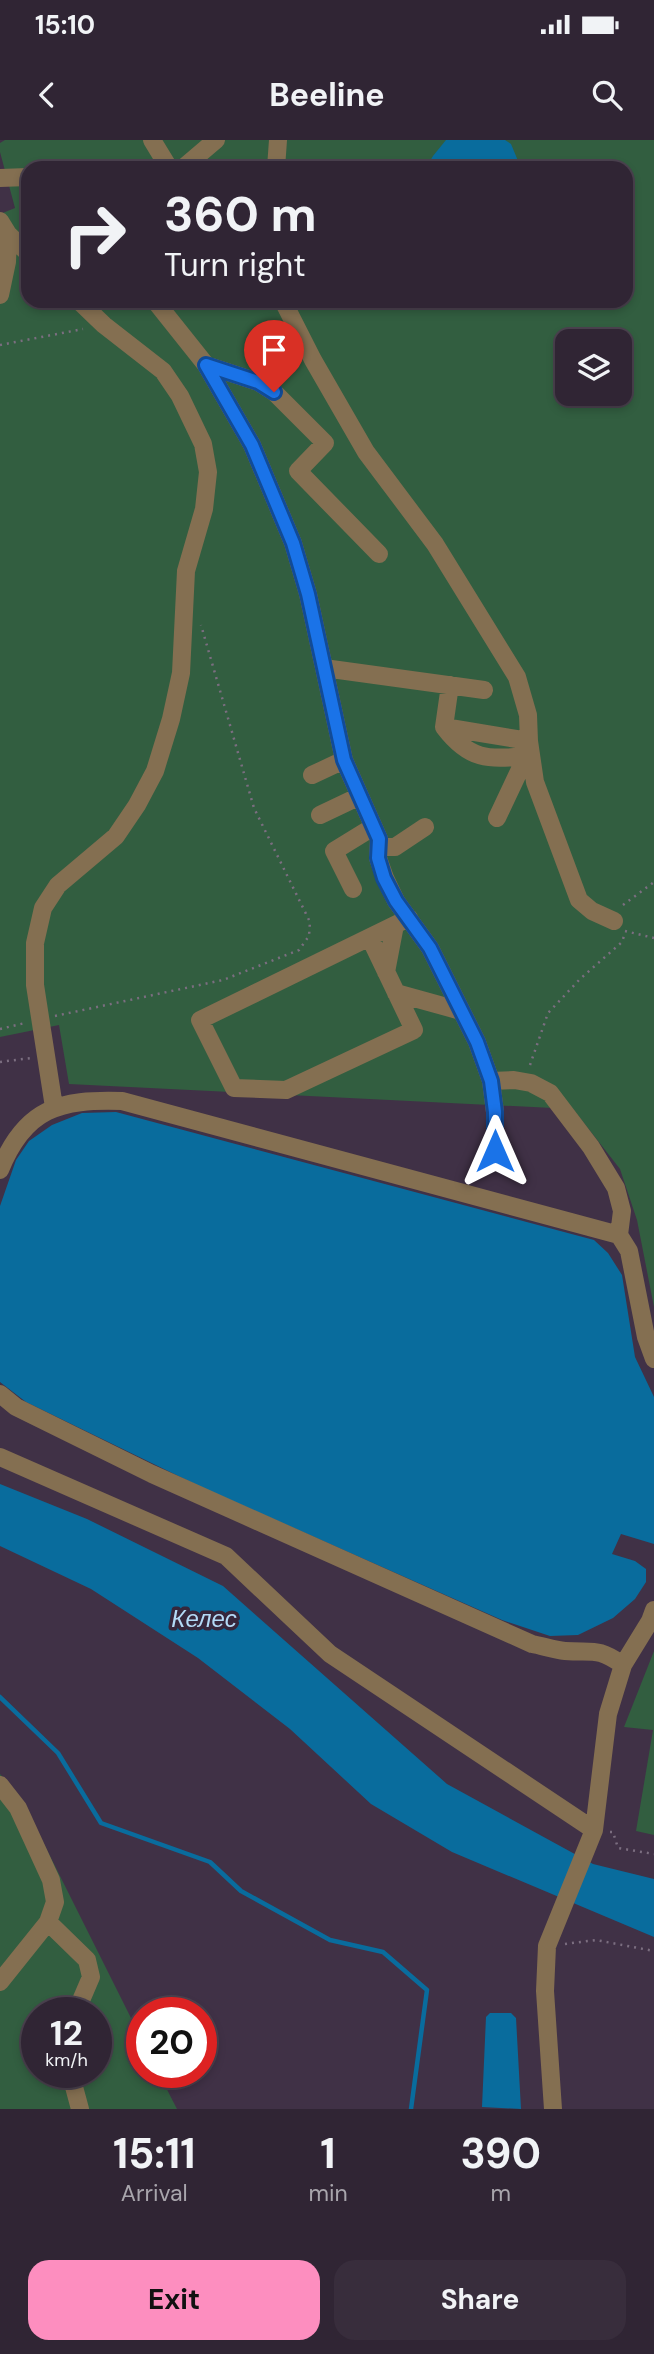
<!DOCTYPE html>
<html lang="en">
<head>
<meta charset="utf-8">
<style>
	:root { --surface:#302534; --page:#382d3c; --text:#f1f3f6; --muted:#a8a5ac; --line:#4b424f; --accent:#fd8ebf }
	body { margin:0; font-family:"DM Sans",sans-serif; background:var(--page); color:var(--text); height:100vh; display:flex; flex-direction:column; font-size:26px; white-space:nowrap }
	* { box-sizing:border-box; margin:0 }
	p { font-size:23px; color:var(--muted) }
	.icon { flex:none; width:38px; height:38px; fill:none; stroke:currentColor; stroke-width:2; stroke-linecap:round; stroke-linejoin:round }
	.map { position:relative; height:1969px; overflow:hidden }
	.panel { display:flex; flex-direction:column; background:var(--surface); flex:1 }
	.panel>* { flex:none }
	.hud { position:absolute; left:21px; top:21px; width:612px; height:147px; border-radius:21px; box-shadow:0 4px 10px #0003,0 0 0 2px var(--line); background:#302534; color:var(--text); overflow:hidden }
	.controls { position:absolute; left:555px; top:189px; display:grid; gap:14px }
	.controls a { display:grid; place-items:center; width:77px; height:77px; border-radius:14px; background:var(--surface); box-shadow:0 4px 10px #0003,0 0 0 2px var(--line); font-size:35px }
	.speed { position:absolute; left:21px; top:1857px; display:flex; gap:14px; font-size:35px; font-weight:700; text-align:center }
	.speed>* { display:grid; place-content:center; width:91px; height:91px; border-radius:50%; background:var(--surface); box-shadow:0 4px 10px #0003,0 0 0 2px var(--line); line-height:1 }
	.speed small { font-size:18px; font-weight:400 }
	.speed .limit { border:10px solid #d22; background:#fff; color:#111 }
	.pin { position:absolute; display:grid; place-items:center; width:60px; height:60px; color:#fff; margin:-72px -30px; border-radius:50% 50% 50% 0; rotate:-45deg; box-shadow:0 0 7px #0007 }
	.pin .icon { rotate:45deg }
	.me { position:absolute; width:77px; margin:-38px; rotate:0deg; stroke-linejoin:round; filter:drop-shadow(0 0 5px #0008) }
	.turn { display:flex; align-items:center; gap:24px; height:147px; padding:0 28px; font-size:32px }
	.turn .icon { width:91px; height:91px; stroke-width:2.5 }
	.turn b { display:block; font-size:49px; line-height:60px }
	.eta { display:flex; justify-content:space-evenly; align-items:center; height:119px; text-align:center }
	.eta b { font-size:42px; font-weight:700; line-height:49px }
	.cta { display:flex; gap:14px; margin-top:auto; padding:14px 28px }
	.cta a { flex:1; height:80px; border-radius:21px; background:var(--accent); color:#111; font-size:28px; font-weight:700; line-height:80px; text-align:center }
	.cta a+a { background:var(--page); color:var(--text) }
	.status { display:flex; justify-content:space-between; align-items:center; height:49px; padding:0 35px; background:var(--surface); direction:ltr }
	.status svg { height:19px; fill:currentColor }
	header { display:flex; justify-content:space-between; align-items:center; height:91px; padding:0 28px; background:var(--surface); font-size:32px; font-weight:700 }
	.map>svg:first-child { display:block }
	.green { fill:#325e40; fill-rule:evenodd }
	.water { fill:#096c9d }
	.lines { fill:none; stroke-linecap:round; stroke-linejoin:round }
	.stream { stroke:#096c9d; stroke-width:4.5 }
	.path { stroke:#7b6e80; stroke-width:2.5; stroke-dasharray:2 5; stroke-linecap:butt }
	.minor { stroke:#846f51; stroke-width:18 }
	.route-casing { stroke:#114b97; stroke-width:18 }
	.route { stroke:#1a73e8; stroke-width:12 }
	.labels { text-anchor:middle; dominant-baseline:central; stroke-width:7; stroke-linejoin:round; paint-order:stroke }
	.water-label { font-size:24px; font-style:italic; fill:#b3daf6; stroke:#36273c }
</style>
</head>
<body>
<div class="status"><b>15:10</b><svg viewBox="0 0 49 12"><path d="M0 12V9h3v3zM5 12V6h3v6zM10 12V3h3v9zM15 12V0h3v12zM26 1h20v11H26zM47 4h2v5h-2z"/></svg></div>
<header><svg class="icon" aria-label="back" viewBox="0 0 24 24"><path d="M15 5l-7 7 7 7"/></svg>Beeline<svg class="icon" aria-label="search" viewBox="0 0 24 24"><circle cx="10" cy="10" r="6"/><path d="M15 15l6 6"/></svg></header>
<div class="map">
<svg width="654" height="1969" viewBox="0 0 654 1969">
	<rect width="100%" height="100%" fill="#403146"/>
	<path class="green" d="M5,0H654V1167L637,1080L620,1029L573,969L69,944L59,885L0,897V74L15,68L0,12V3ZM28,28H626V161H28ZM567,201H620V254H567Z
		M654,1511V1695L636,1691L653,1590L624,1587Z
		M0,1634L21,1658L142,1900V1932H158L177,1969H0ZM37,1872H96V1932H37Z"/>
	<path class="water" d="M446,0H505L511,4L521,28H426L433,16Z
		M116,972L594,1100L608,1113L622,1135L635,1217L654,1257V1404L621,1394L612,1414L635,1421L646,1429V1442L635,1459L613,1478L578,1495L550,1496L502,1480L201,1347L26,1262L0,1242V1066L16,1020L29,1001L52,985L82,973Z
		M0,1344L87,1379L223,1446L447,1644L593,1724L654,1739V1797L452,1712L371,1664L290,1589L198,1518L91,1449L0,1406Z
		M490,1873H511L516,1878L521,1969L482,1967L486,1877Z"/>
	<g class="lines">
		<path class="stream" d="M0,1557L58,1613L101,1683L210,1722L241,1751L330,1800L383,1812L427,1850L411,1969"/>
		<path class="path" d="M0,205L83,189
			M623,765L654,742
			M625,791L654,798
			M55,876L223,840L299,810L309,796L310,782L254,668L201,485
			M0,889L25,883
			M0,922L31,918
			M530,925L548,873L580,839L622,802L624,796
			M610,1692H613L618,1708L654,1714
			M565,1804L596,1800L654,1811"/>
		<path class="minor" d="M152,0L169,28
			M183,28L216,0
			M276,28L278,0
			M0,38L28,37
			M0,81L8,94L28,113
			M0,155L7,122L8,94
			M155,161L206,225L252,305L293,403L308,454L344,620L379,699L378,718L385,738L396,761L430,808L477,902L491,941L495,972V1011
			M283,161L313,220L366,312L435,404L517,537L528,575L529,601L535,642L579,760L592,771L614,781
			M206,225L258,242L274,252L325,303L298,331L379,414
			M324,528L484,550
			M450,545L444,587L529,601
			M444,587C469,620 488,620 526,616
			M312,635L344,620
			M320,675L360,656
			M497,678L530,608
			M379,707H395L425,687
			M353,749L334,711L373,687
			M370,798L414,890L286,950L234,948L200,880L409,778
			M386,832L395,785
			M396,853L461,871
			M491,941L514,940L531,943L550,953L591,1007L616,1048L622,1071L619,1095L629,1111L646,1197L654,1219
			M54,967L35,845V803L43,768L58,745L116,696L137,665L155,631L171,579L181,533L186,431L204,369L208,332L203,304L180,256L163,231L104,185L79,161
			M0,1030C25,968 60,959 122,961L619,1095
			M0,1254L16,1267L152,1334L532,1504C543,1506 554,1510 565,1511C594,1513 597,1507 623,1525
			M0,1317L226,1416L330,1514L594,1690
			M0,1645L18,1668L51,1740L55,1762L48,1782L0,1842
			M48,1782L87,1820L91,1837L76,1872
			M70,1932L80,1969
			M553,1969L545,1851L547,1806L594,1690L608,1574L623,1525L650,1481L654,1470"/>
	</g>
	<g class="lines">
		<defs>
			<path id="route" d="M274,252L258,242L206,225L252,305L293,403L308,454L344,620L379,699L378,718L384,738L396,761L430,808L477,902L491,941L495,972V1011"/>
		</defs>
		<use href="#route" class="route-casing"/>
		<use href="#route" class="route"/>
	</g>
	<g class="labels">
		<g class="water-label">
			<text x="204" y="1478">Келес</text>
		</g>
	</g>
</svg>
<div class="controls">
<a><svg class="icon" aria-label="layers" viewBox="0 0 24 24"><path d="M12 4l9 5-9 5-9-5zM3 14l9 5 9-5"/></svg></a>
</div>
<div class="speed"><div>12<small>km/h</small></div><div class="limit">20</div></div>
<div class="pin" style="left:274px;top:252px;background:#d93025"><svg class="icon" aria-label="arrive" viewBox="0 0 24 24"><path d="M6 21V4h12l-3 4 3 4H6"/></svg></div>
<svg class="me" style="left:495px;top:1011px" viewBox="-20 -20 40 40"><path d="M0-17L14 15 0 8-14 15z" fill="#1a73e8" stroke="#fff" stroke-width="4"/></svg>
<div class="hud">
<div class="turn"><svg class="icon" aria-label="right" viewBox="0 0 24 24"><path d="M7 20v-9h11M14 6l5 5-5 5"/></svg><div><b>360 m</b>Turn right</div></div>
</div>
</div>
<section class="panel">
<div class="eta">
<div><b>15:11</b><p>Arrival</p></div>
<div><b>1</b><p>min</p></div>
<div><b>390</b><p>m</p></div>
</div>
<div class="cta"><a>Exit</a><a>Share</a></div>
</section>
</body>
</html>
